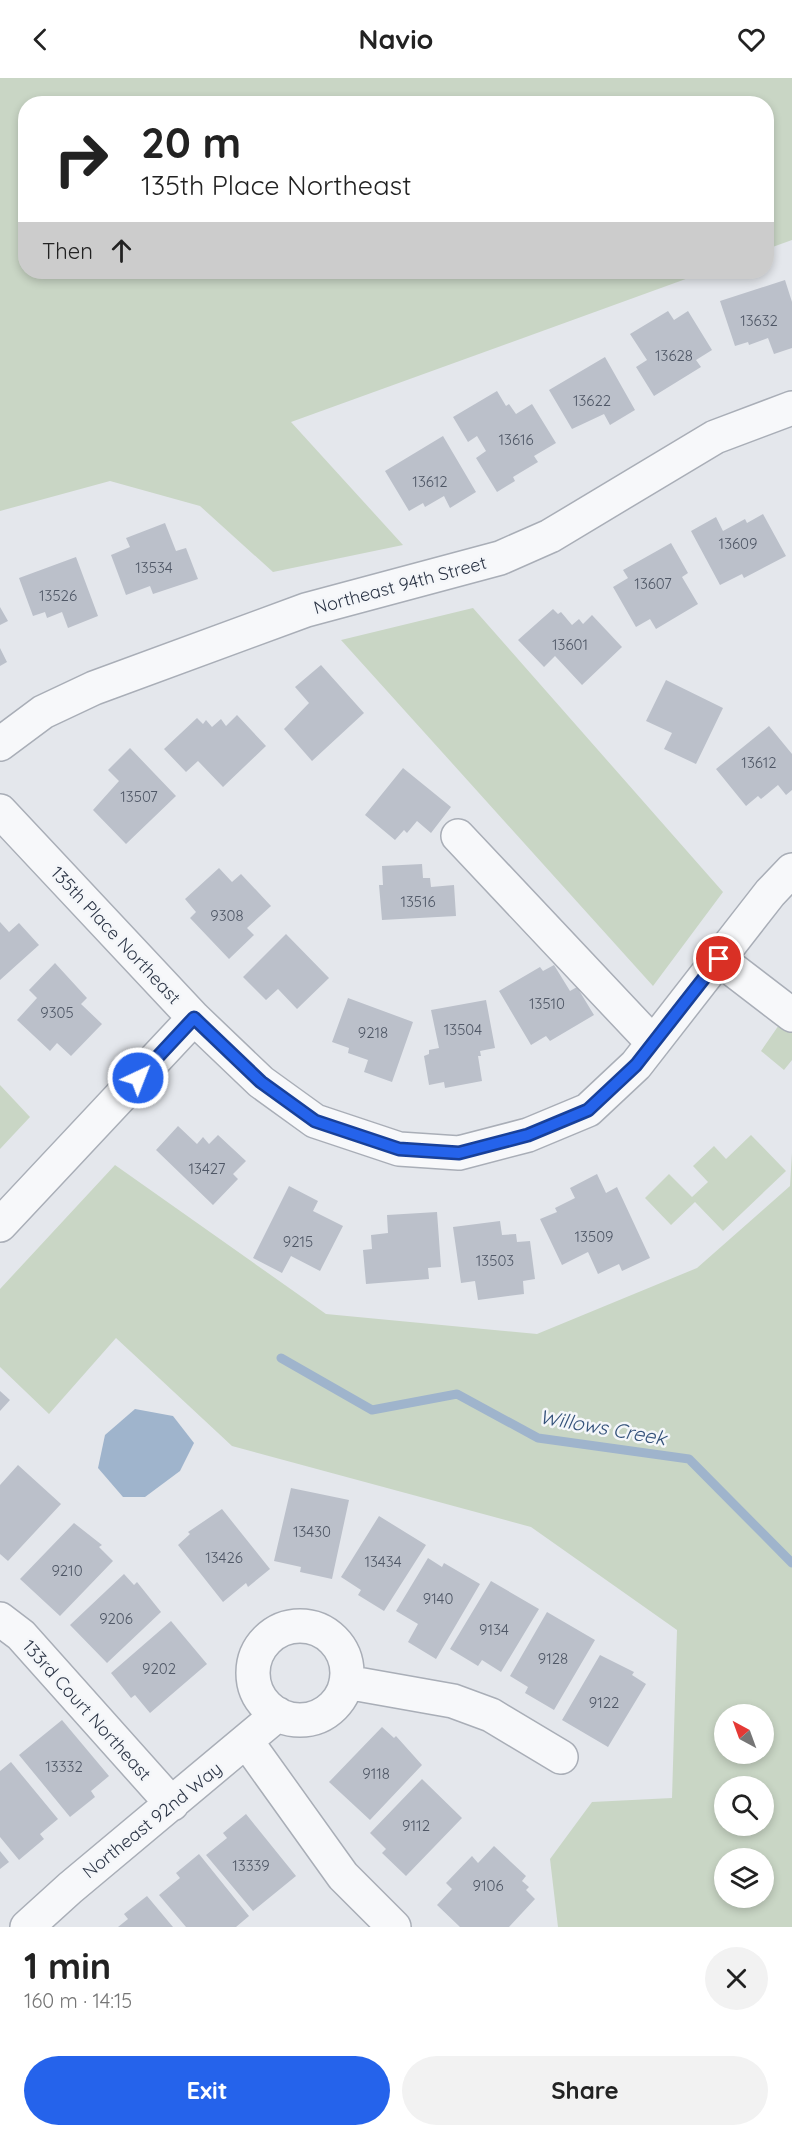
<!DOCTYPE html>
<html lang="en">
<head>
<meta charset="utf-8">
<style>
	:root { --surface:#fff; --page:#f2f2f2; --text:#222; --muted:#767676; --accent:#2563eb }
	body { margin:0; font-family:Quicksand,sans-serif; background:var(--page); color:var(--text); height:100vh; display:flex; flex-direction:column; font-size:22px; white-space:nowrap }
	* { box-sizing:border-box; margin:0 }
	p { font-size:20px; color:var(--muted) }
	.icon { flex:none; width:33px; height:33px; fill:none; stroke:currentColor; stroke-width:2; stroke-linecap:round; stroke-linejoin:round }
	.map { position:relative; height:1849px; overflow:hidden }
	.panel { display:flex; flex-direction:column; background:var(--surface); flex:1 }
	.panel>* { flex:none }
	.banner { position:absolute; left:18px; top:18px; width:756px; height:183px; border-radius:24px; box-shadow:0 3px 9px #0003; background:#fff; color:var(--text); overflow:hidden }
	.needle { width:39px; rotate:319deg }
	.tools { position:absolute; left:714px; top:1626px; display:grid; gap:12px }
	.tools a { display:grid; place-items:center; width:60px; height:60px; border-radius:50%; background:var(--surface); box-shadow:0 3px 9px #0003; font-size:30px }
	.pin { position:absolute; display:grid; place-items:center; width:51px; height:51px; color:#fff; margin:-26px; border:3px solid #fff; border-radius:50%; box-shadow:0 2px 6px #0007 }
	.me { position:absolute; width:66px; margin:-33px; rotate:43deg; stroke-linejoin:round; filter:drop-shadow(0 0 4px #0008) }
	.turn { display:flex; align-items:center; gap:21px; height:126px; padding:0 24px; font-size:27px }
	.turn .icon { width:78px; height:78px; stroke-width:2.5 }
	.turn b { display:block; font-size:42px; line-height:51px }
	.then { display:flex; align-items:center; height:57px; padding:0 24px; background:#0003; gap:12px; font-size:22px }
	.round { display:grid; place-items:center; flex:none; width:63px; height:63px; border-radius:32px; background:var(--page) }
	.summary { display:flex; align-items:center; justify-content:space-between; height:102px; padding:0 24px }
	h1 { font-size:36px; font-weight:700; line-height:45px }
	.primary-button { display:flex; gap:12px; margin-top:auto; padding:12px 24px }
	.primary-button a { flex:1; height:69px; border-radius:36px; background:var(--accent); color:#fff; font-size:24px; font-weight:700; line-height:69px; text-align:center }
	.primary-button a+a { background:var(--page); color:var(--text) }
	header { display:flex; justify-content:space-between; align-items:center; height:78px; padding:0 24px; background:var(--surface); font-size:27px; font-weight:700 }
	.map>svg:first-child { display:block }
	.green { fill:#c9d6c5; fill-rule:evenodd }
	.water { fill:#9fb4cc }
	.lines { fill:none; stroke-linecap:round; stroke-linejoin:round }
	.stream { stroke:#9fb4cc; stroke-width:9 }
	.building { fill:#bbc0ca }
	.minor-casing { stroke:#a9aeb7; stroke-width:36 }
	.minor { stroke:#f7f8fa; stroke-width:33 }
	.route-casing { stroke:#184099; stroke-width:15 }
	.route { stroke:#2563eb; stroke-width:10 }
	.labels { text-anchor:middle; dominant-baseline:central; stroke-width:5; stroke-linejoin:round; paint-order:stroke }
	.number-label { font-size:15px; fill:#4f5766 }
	.street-label { font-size:18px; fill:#2b3445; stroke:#f4f6f9 }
	.water-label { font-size:20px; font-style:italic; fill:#34527a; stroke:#f4f6f9 }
</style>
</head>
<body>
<header><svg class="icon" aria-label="back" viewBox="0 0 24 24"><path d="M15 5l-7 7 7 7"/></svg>Navio<svg class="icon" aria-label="heart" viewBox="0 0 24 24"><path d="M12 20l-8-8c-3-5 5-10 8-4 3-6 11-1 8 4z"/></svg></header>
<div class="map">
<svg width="792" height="1849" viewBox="0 0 792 1849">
	<rect width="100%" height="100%" fill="#e4e7ec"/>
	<path class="green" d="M0,0H792V162L767,171L766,26H26V194H705L291,344L403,467L273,494L200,428L110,403L0,433Z
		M473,530L723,814L653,908L341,562Z
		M781,944L792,952V982L784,992L761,973Z
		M0,1007L30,1039L0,1071Z
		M751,1057L786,1093L723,1153L695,1124L671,1147L645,1120L669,1096L692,1119L708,1104L693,1088L714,1068L726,1081Z
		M792,1075V1849H558L550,1781L592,1724L672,1720L677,1552L531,1449L232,1368L116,1260L49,1336L0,1289V1211L115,1087L326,1236L537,1256L697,1190L790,1108ZM724,1636H764V1676H724ZM764,1708V1748H724V1708ZM764,1780V1820H724V1780Z"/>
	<path class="water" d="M135,1331L173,1338L194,1365L180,1393L145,1419H123L98,1390L105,1357Z"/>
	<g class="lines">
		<path class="stream" d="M281,1280L372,1332L457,1316L538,1360L689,1381L792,1485"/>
	</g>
	<path class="building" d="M785,202L792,224V270L774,276L768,260L749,267L748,264L735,268L720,223Z
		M668,233L674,242L688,233L712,272L696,282L701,289L654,318L636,289L647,282L630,256Z
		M605,279L635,332L610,347L604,336L572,351L549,312Z
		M497,313L506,328L509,326L516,336L532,326L556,365L534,378L538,384L513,399L515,403L497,414L476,380L486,373L477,358L468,364L453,339Z
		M443,358L476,414L450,430L444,418L425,429L423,425L409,433L385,393Z
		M763,436L786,478L744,500L742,496L720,507L691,453L716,439L723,453L745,441L747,445Z
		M165,445L176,473L186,470L198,501L153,516L150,508L126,517L111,477L130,469L126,460Z
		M671,465L688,495L682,499L698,526L656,551L650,541L636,549L613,509L628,500L623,492Z
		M76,479L98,538L68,550L62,534L47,540L45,534L33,538L19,500Z
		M0,529L8,543L0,547Z
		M553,531L558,536L561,534L572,547L579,541L583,546L592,537L622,569L582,607L555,578L544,589L518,562Z
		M0,570L7,584L0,588Z
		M321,587L364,635L312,683L284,651L309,625L295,609Z
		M666,602L723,630L696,686L664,671L672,655L646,643Z
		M237,637L266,668L223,709L198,683L186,694L164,671L197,640L203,646L206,642L212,649L221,641L226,648Z
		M769,648L792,676V712L786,717L778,707L761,721L758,718L746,728L716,691Z
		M130,670L176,718L126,766L93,732L119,703L108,692Z
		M403,690L451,729L431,755L417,743L407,755L404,752L395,762L365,737Z
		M422,786L423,800H430L431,809L454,807L456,838L382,842L379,807H383L382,788Z
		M219,790L232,804L241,796L271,828L247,850L254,857L229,881L190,840L196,834L185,821Z
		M0,844L9,854L19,845L39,867L0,902Z
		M286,856L329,900L297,931L278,911L266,922L243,899Z
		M55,885L87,920L81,926L102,946L71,978L57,965L50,973L17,942L37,920L29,912Z
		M554,887L570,913L577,909L594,937L550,963L546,958L531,967L499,913L540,889L543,893Z
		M348,920L413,944L392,1004L364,994L368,982L348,975L349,970L332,964Z
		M486,922L495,970L480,973L481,978H478L482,1003L445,1010L444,1004L429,1007L424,978L429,976V972L439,970L431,932Z
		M178,1048L197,1066L203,1059L209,1066L218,1057L246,1083L233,1096L238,1101L213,1127L156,1072Z
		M597,1096L606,1115L617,1109L650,1180L622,1193L619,1186L598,1196L588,1174L562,1187L540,1141L557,1134L555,1130L575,1120L570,1110Z
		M289,1108L318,1123L313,1133L343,1148L320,1193L291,1178L282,1195L253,1180Z
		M437,1134L441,1189L428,1190L429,1201L366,1206L363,1172L372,1171L371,1157L388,1155L387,1137Z
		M500,1143L502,1157L516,1156L517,1164L530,1163L535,1201L523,1203L524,1216L478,1222L475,1203L461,1205L453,1149Z
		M0,1313L10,1322L0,1333Z
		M18,1387L61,1426L8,1483L0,1476V1407Z
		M291,1410L349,1422L332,1501L300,1494L301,1489L274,1483Z
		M222,1431L270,1491L248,1509L246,1505L223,1524L178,1467L190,1456L188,1454Z
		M379,1438L426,1467L384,1533L358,1517L361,1512L341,1499Z
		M74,1445L102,1467L99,1469L113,1483L60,1538L20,1501Z
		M428,1480L442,1489L444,1485L480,1506L436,1581L408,1564L418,1546L396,1533Z
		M124,1496L134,1507L137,1504L161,1534L107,1585L70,1547Z
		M491,1503L539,1531L501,1594L482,1582L478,1588L450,1571Z
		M547,1534L595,1562L554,1632L525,1615L528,1609L510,1598Z
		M171,1543L207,1586L150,1635L135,1617L131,1620L111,1595Z
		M600,1577L634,1594L632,1597L646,1606L608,1669L562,1642Z
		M62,1642L109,1698L91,1713L95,1719L70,1739L19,1677Z
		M382,1649L394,1660L396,1658L422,1687L370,1742L329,1704Z
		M11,1684L58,1741L40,1756L44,1761L19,1782L0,1759V1693Z
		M422,1701L462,1740L406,1798L382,1775L386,1771L370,1755Z
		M246,1736L296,1798L253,1833L206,1777L227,1760L223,1755Z
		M494,1768L526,1798L522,1803L529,1809L526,1812L535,1821L509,1849H460L437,1827L452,1811L446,1805L472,1778L478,1785Z
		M0,1773L9,1784L0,1791Z
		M199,1776L249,1838L236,1849H186L159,1817L180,1800L176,1795Z
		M147,1818L173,1849H118L128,1841L124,1836Z"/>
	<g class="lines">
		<defs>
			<path id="minor" d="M0,666L43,634L94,610L306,532L500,480L550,458L715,359L792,330
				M0,733L194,940L261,1004L315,1043L399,1071L459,1075L528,1057L588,1032L636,987L770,815L792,792
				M458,758L653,965
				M719,881L792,937
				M0,1147L194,940
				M0,1541L21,1557L172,1726
				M253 1595a47 47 0 1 1 94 0a47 47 0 1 1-94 0Z
				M346,1604L453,1623L491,1637L561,1679
				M247,1664L343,1798L394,1849
				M27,1849L70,1810L278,1636"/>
		</defs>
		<use href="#minor" class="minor-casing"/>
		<use href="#minor" class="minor"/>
	</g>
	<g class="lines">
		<defs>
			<path id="route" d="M138,1000L194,940L261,1004L315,1043L399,1071L459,1075L528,1057L588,1032L636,987L719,881"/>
		</defs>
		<use href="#route" class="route-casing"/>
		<use href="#route" class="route"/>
	</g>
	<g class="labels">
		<g class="number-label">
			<text x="759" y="242">13632</text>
			<text x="674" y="277">13628</text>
			<text x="592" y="322">13622</text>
			<text x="516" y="361">13616</text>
			<text x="430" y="403">13612</text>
			<text x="738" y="465">13609</text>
			<text x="154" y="489">13534</text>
			<text x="653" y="505">13607</text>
			<text x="58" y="517">13526</text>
			<text x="570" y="566">13601</text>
			<text x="759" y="684">13612</text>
			<text x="139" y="718">13507</text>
			<text x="418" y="823">13516</text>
			<text x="227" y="837">9308</text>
			<text x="547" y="925">13510</text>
			<text x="57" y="934">9305</text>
			<text x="463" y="951">13504</text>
			<text x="373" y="954">9218</text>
			<text x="207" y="1090">13427</text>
			<text x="594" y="1158">13509</text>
			<text x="298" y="1163">9215</text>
			<text x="495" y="1182">13503</text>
			<text x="312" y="1453">13430</text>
			<text x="224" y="1479">13426</text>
			<text x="383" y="1483">13434</text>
			<text x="67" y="1492">9210</text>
			<text x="438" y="1520">9140</text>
			<text x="116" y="1540">9206</text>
			<text x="494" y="1551">9134</text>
			<text x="553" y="1580">9128</text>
			<text x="159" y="1590">9202</text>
			<text x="604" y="1624">9122</text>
			<text x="64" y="1688">13332</text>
			<text x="376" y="1695">9118</text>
			<text x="416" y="1747">9112</text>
			<text x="251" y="1787">13339</text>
			<text x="488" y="1807">9106</text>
		</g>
		<g class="street-label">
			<text transform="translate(400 507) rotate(-15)">Northeast 94th Street</text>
			<text transform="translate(116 857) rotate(47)">135th Place Northeast</text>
			<text transform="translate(87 1632) rotate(48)">133rd Court Northeast</text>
			<text transform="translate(152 1742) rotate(-39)">Northeast 92nd Way</text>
		</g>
		<g class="water-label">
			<text transform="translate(603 1349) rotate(10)">Willows Creek</text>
		</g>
	</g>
</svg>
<div class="tools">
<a><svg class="needle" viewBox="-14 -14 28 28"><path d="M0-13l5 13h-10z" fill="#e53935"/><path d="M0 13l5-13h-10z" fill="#767676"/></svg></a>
<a><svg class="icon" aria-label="search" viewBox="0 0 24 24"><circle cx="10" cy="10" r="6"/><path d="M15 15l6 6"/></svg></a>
<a><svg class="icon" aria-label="layers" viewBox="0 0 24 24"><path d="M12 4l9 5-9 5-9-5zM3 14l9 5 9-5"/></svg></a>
</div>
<div class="pin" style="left:719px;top:881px;background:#d93025"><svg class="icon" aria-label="arrive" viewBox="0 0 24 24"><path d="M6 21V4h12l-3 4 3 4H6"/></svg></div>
<svg class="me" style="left:138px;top:1000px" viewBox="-20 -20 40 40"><circle r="17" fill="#2563eb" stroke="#fff" stroke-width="3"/><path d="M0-11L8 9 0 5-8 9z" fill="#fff"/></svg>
<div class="banner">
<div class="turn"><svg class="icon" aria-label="right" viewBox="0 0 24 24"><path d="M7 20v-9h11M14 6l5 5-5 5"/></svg><div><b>20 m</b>135th Place Northeast</div></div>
<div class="then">Then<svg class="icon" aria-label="ahead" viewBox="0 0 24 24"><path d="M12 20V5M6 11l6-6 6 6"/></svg></div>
</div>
</div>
<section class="panel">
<div class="summary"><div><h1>1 min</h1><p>160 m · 14:15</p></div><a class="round"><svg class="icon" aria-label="close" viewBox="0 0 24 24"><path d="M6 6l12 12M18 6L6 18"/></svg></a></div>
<div class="primary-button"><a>Exit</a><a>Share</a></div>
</section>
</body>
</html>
